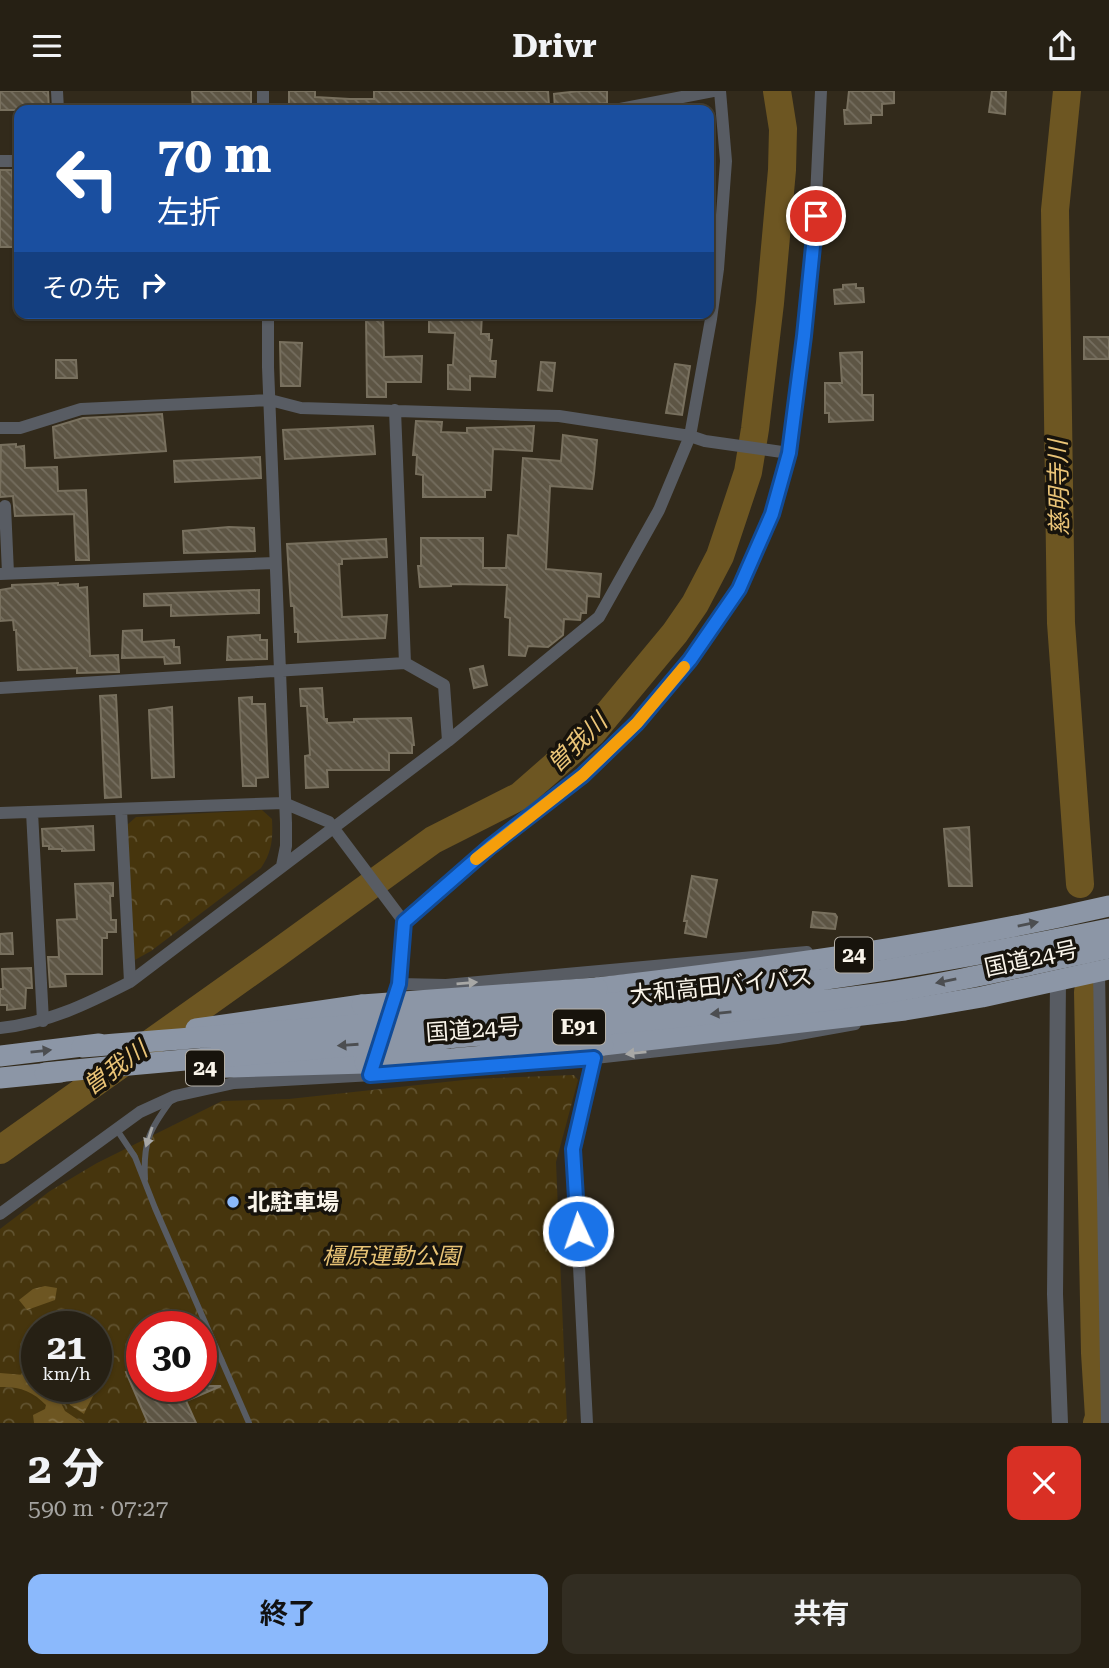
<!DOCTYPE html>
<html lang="ja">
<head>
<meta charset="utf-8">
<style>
	:root { --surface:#262014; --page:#322d22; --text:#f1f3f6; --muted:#a4a3a0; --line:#423e34; --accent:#8bb9fc }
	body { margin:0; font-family:"Roboto Serif","Noto Sans JP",serif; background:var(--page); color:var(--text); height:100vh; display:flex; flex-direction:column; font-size:26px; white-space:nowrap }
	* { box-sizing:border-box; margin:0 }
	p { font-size:23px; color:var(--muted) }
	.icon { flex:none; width:38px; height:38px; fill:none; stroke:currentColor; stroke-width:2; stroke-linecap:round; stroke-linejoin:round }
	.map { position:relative; height:1332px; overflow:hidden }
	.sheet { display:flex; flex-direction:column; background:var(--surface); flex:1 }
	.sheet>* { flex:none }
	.banner { position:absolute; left:14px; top:14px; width:700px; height:214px; border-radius:14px; box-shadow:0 2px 5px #0004,0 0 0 2px var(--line); background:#1a4fa0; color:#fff; overflow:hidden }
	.speed { position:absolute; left:21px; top:1220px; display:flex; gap:14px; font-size:35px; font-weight:700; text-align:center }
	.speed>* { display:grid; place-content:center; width:91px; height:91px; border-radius:50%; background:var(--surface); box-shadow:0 2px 5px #0004,0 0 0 2px var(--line); line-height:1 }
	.speed small { font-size:18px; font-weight:400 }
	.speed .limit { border:10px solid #d22; background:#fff; color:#111 }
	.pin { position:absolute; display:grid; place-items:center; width:60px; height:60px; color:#fff; margin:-30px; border:4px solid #fff; border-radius:50%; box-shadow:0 2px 7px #0007 }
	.me { position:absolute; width:77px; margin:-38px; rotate:357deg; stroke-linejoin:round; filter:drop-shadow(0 0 5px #0008) }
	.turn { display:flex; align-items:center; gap:24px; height:147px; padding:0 28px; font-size:32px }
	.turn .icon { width:91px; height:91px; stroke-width:2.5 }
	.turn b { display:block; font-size:49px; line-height:60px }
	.then { display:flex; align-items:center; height:66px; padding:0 28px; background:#0003; gap:14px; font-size:26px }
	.round { display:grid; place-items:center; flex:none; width:74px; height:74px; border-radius:14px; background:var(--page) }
	.summary { display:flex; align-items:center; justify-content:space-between; height:119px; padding:0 28px }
	h1 { font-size:42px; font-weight:700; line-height:52px }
	.button { display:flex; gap:14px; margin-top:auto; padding:14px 28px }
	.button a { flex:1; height:80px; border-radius:14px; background:var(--accent); color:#111; font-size:28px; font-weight:700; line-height:80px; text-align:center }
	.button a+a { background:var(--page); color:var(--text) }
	header { display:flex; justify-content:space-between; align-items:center; height:91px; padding:0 28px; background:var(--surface); font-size:32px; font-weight:700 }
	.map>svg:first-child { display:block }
	.forest { fill:url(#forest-crowns); fill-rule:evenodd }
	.water { fill:url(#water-ripples) }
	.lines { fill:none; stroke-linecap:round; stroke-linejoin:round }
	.river { stroke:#6d5622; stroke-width:28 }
	.building { fill:url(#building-back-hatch); stroke:#78705e; stroke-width:2 }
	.service { stroke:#585c63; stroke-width:6 }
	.minor { stroke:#585c63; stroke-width:12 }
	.tertiary { stroke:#585c63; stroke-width:16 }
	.trunk { stroke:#8c96a6; stroke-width:21 }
	.trunk-bridge { stroke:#8c96a6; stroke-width:21 }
	.oneway { fill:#4c4e51 }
	.oneway2 { fill:#a8a8a6 }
	.route-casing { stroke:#114b97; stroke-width:18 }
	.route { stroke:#1a73e8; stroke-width:12 }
	.slow { stroke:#f59e0b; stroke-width:12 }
	.poi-dot { fill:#8bb9fc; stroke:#17130c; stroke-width:2.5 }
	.labels { text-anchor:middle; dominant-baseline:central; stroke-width:7; stroke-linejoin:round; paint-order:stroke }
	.shield { fill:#17130c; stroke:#b5b0a7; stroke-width:2 }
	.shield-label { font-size:21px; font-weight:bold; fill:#f9f4ea }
	.street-label { font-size:23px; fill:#f9f4ea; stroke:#17130c }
	.poi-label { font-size:23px; font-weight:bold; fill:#f9f4ea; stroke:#17130c; text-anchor:start }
	.park-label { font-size:23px; font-style:italic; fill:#e8c375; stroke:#17130c }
	.water-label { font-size:24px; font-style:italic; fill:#eac477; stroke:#17130c }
</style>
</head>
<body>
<header><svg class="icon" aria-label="menu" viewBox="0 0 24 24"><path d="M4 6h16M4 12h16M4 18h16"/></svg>Drivr<svg class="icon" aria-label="share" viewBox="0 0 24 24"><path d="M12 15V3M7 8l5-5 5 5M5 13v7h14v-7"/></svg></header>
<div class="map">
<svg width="1109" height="1332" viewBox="0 0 1109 1332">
	<defs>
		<pattern id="forest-crowns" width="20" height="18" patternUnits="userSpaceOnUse" patternTransform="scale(1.75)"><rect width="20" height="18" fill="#46350d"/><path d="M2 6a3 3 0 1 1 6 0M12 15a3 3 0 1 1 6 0" fill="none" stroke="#615330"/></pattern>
		<pattern id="water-ripples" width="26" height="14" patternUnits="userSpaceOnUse" patternTransform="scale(1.75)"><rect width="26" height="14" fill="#6d5622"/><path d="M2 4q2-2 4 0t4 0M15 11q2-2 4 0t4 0" fill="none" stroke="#836f42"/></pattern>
		<pattern id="building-back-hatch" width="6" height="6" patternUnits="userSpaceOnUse" patternTransform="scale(1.75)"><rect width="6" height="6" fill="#5d5544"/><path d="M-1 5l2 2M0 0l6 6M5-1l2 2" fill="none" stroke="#756e5f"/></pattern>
	</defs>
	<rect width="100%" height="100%" fill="#322a1b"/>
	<path class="forest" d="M262,719L272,728C273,748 272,761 261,777L151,860L133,870L127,734L136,726Z
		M574,984L578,989L556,1071L567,1332H0V1138L50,1100L97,1072L222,1010L289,1008L473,988ZM37,1236H96V1295H37ZM142,1236H201V1295H142Z"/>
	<path class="water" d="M45,1195L57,1197L55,1209L27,1219L19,1209L33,1198Z
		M96,1270C105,1289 92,1306 84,1323L70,1314L60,1295H96Z
		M0,1282L24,1284L37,1289V1295H47L59,1308L65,1320L83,1332H34L33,1324L45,1318L46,1314C33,1300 18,1295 0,1296Z"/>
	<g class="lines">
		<path class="river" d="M1067,0L1055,119L1061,532L1080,793
			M1088,901L1095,1262L1099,1326L1097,1332
			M0,1059L276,863L433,749L520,705L592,642L675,542L695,513L720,465L748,381L755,338L770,212L782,79L783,38L777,0"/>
	</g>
	<path class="building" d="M0,0H48L49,19H0Z
		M192,0H251V19H193Z
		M289,0H315V6L350,8H374V0H548L549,14L510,15V19H327L289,17Z
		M579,0H607V12L555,18L554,3Z
		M849,0H894V12L882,13V24H871V32L845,33L844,19H847Z
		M992,0H1006L1005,23L989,21Z
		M0,79H12L16,156H0Z
		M856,193V197H863L864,211L835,213L834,199L843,198V194Z
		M429,222H482L481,243H489V249H492L490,270H496L495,286L470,285V299L448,298V274H453L455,242L429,241Z
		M366,225H383L384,266L422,265L421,291H386V306H367Z
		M1084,246H1109V268H1084Z
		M280,251L302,252L300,295H281Z
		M862,261V304H873V329L829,331V322H825V292H842L840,262Z
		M56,269H76L77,287H56Z
		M541,271L555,272L552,300L538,299Z
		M675,273L690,275L682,324L666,322Z
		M162,323L166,360L55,367L53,336L83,327Z
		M416,330L442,331L441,341L467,342V337L534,335L532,360L493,358L491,399H485V406H423V384L416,383L417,364H413Z
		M373,335L375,363L285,368L283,339Z
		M563,344L597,349L594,383L592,398L550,395L546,478L601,483L599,506L587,505L586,522H581L580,529L564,528L563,544L548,556L528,555L525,565L509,564L510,527L505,526L507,494L451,493V495L420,496L418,475H421V447H483V477H506L508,444L518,445L523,367L561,370Z
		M16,353V356L24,355L25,377L57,376L58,400L86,399L89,469H76L74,423L15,425L13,405L0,406L1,354Z
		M260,366L261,387L175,391L174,370Z
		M229,436L254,437L255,460L184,462L183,440Z
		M386,448L387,466L342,468V473H339L342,526L387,524L385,547L298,551V541H295L294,515H291L287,453Z
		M58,492V494L78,493V497L87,496L90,565L118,564L119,581L77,582V577L18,579L16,539H14L13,529L0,530V499L12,497V494Z
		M259,499V522L171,525V514L144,515V503Z
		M142,539V551L174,549V556H179L180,572L165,573L164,566L122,567L123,540Z
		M260,544V549H267V568L227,569L228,546Z
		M483,575L487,594L474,597L470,578Z
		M322,597L324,628H327V632L354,631V628L411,627L414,654H412V662H389V679H327L328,696L306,697L305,665L310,664L307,615H301L300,598Z
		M116,604L121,706L105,707L100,605Z
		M252,606V613H265L268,686L256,687V695H243L239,607Z
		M172,616L174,686L152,687L149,619Z
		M93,735L94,759L62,760V758H49V755H43L42,738Z
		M969,736L972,795H949L944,738Z
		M692,785L717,789L706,846L685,842L687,830H684Z
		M113,792V805H110L111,829H116V841H107V847H102V883H65L66,895L50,896L48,866H59L57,829L77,828L75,793Z
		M813,821L835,823L837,826L835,838L811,836Z
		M12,842L13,863H0V843Z
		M31,877L32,897H26L25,917L7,919V914H0V898H3L2,878Z
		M142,1256V1295H221L186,1310L196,1332H148L126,1281L134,1278L127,1262Z"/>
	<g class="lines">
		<path class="service" d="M117,1039L135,1066L155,1117L249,1332
			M145,1088C143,1052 149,1039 170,1011"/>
		<path class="minor" d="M57,0L58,19
			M263,0V19
			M615,19L713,0
			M0,70H19
			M268,222V276L286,732V755L282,775
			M395,319L405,572
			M0,337H20L81,318L270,309L301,317L559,325L690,345L705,350L789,362
			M5,415L8,482
			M0,483L275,472
			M0,597L405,572L444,594L448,650
			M121,718L130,891
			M32,721L43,930
			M0,722L284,712L329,731L404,831L399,893L392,914
			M404,831L491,755L583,684L637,632L690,569L739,498L772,423L789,362L814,149L821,0
			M1099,881L1107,1332
			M399,893L446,894L807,861
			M0,937C48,932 87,913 130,891L448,650L599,526L659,419L690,345L711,228L718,178L726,70L720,0
			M0,1123L140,1021L175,1005L234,992L426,981L595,967L777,947L855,933
			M587,1332L573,1058L595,967"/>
		<path class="tertiary" d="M1058,891L1055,1203L1060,1332"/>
		<path class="trunk" d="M597,897C769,877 940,854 1109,815
			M196,938L362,914
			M603,954L905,919L982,906L1109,878
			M0,965L99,953
			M198,977L365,972
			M0,987L61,981"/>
		<path class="trunk-bridge" d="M362,914L597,897
			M82,956C304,937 528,923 750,898C870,884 990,862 1109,838
			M365,972L452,968L603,954
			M45,982C322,954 600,940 876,903C954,892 1032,873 1109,857"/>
	</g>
	<defs><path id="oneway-solid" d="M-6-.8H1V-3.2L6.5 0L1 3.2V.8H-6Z" transform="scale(1.75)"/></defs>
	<g class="oneway">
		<use href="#oneway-solid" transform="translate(1028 833) rotate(-11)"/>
		<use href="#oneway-solid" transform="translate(946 890) rotate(169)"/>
		<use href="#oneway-solid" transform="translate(721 922) rotate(174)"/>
		<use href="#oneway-solid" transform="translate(348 954) rotate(176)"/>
		<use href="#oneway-solid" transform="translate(41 960) rotate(-6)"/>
	</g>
	<g class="oneway2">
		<use href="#oneway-solid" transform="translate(467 892) rotate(-5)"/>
		<use href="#oneway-solid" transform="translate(636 962) rotate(174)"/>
		<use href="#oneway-solid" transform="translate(149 1046) rotate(108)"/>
	</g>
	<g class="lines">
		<defs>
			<path id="route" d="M578,1140L573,1058L594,967L370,984L399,893L404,831L491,755L583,684L637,632L690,569L739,498L772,423L789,362L804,245L816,125"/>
		</defs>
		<use href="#route" class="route-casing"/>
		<use href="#route" class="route"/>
		<path class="slow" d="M476,768L583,684L637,632L684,576"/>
	</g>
	<circle class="poi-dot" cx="233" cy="1111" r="7"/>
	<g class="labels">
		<g class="shield">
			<rect x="835" y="846.5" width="38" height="35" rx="5"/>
			<rect x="553" y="918.5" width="52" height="35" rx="5"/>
			<rect x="186" y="959.5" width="38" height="35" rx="5"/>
		</g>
		<g class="shield-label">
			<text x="854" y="864">24</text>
			<text x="579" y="936">E91</text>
			<text x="205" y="977">24</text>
		</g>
		<g class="street-label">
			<text transform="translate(1031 868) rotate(-12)">国道24号</text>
			<text transform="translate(721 895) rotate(-6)">大和高田バイパス</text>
			<text transform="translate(473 939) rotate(-4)">国道24号</text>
		</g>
		<g class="poi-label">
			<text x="247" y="1111">北駐車場</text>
		</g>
		<g class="park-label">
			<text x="391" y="1165">橿原運動公園</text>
		</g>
		<g class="water-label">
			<text transform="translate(1059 397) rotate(-91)">慈明寺川</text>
			<text transform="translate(577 652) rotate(-44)">曽我川</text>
			<text transform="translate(115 977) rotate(-36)">曽我川</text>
		</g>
	</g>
</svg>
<div class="speed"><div>21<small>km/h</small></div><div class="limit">30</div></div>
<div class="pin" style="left:816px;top:125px;background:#d93025"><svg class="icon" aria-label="arrive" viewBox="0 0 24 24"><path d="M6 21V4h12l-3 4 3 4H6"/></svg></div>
<svg class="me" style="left:578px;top:1140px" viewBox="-20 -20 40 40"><circle r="17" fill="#1a73e8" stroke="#fff" stroke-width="3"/><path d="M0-11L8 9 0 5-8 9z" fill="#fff"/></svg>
<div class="banner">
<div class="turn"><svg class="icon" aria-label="left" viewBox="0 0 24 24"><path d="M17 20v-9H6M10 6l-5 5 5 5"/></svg><div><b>70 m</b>左折</div></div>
<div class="then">その先<svg class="icon" aria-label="right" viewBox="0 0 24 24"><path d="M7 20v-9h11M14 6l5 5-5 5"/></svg></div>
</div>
</div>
<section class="sheet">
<div class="summary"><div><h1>2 分</h1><p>590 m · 07:27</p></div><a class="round" style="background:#d93025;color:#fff"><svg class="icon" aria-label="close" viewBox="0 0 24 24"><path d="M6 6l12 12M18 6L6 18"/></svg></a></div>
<div class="button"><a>終了</a><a>共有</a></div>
</section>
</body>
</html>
